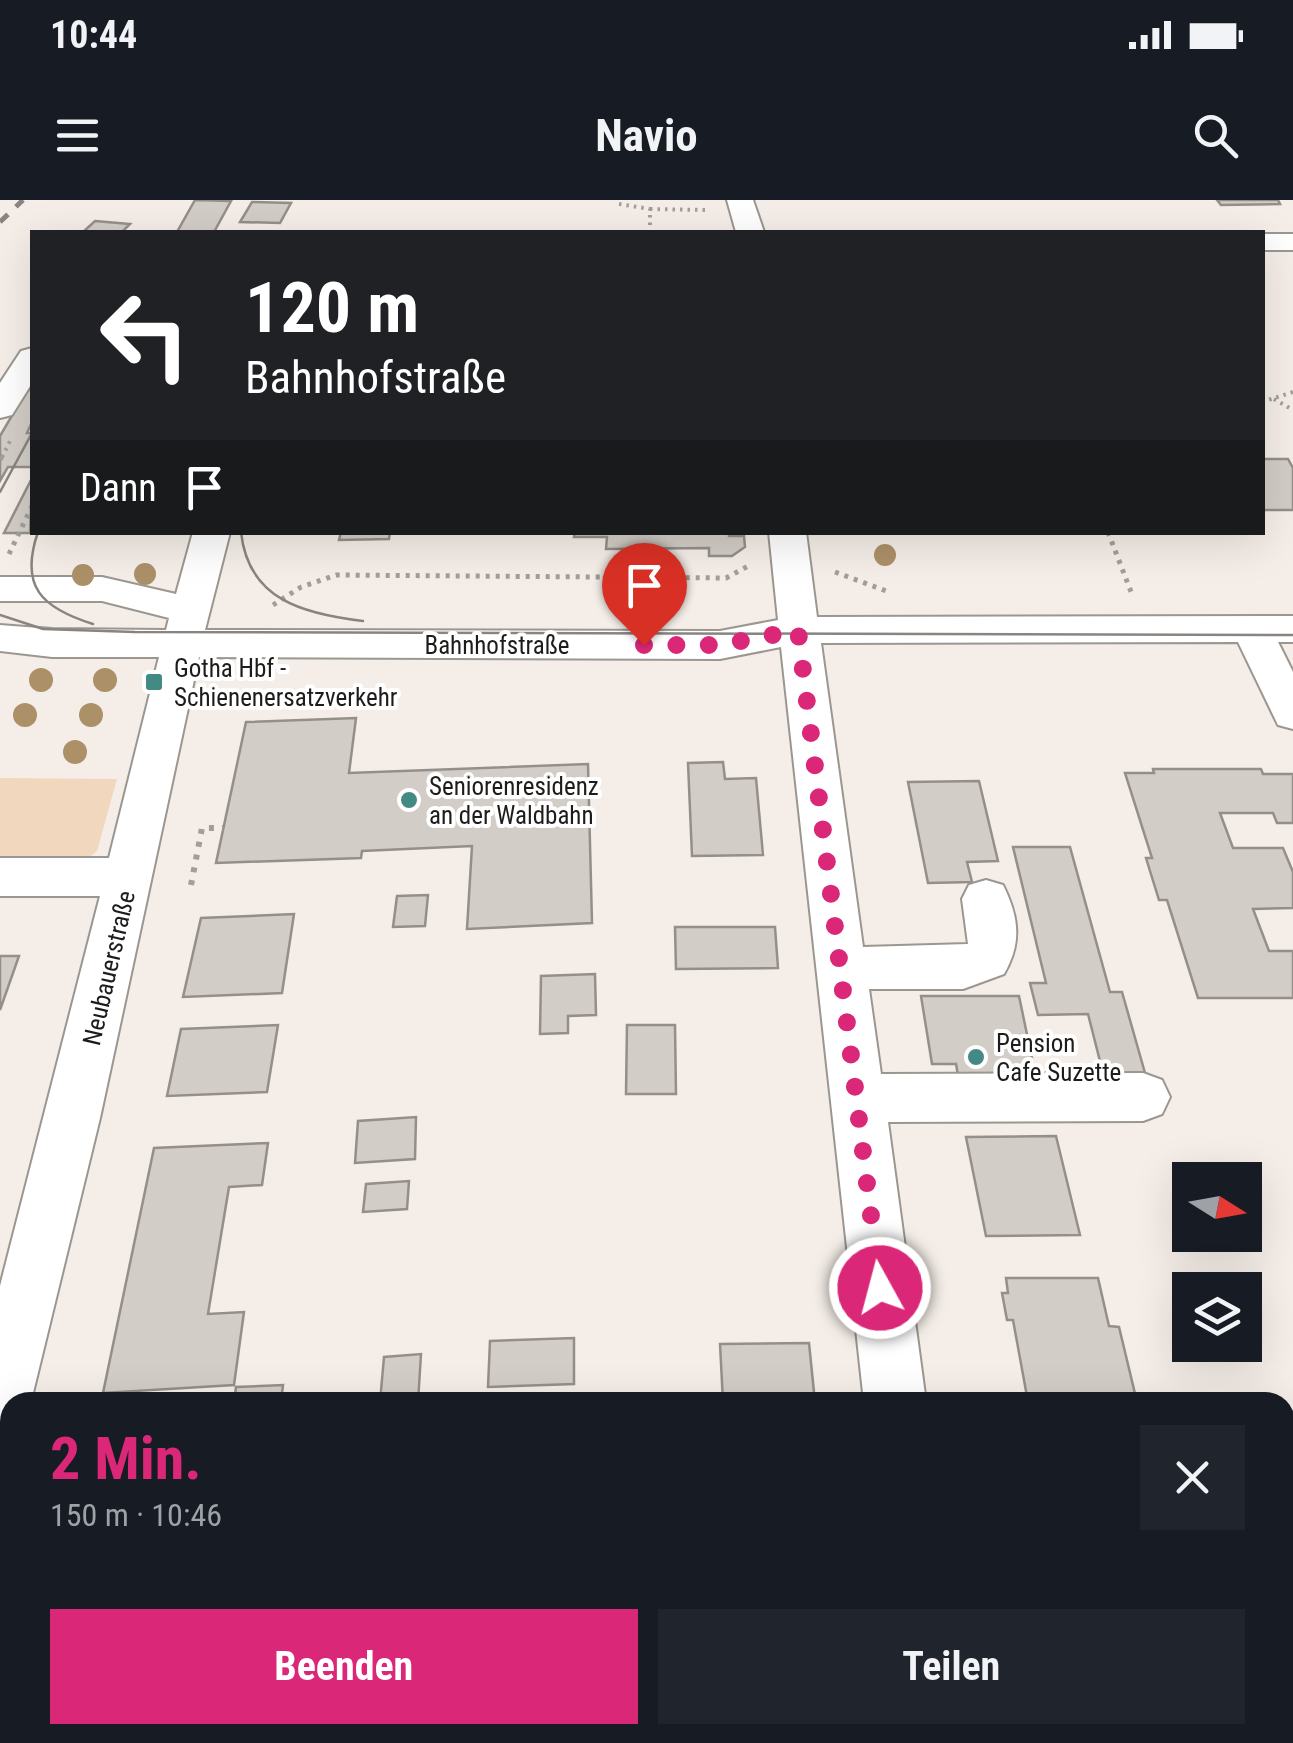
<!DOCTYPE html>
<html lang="de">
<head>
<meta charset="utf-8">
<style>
	:root { --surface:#171b24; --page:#20242c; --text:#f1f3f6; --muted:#9ea1a6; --accent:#db2777 }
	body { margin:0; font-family:"Roboto Condensed",sans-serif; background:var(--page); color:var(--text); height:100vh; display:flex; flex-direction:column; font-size:38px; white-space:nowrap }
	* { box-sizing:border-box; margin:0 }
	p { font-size:32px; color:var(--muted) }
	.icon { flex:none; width:55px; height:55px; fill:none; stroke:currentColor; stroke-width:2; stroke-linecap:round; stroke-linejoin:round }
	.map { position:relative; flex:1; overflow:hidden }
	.details { position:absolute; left:0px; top:1192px; width:1295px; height:352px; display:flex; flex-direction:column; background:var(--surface); border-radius:30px 30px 0 0; box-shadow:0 10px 40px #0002 }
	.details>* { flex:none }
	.hud { position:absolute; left:30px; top:30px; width:1235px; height:305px; border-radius:0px; box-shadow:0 10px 40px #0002; background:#202124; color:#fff; overflow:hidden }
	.needle { width:65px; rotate:101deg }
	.tools { position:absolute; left:1172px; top:962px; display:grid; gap:20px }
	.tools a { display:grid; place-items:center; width:90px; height:90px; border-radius:0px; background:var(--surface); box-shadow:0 10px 40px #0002; font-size:50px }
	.pin { position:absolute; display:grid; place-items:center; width:85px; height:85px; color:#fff; margin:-102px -42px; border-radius:50% 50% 50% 0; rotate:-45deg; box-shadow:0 0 10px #0007 }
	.pin .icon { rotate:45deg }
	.me { position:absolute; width:110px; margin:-55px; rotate:353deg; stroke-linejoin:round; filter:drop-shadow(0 0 8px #0008) }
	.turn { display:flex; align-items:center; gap:35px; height:210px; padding:0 50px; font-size:45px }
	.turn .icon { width:130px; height:130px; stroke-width:2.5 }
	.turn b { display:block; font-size:70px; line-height:85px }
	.then { display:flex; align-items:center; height:95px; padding:0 50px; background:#0003; gap:20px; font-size:38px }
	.round { display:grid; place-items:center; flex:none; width:105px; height:105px; border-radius:0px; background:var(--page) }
	.overview { display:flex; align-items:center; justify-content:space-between; height:170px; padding:0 50px }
	h1 { font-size:60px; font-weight:700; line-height:75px; color:var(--accent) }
	.cta { display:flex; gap:20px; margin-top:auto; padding:20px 50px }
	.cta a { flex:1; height:115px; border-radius:0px; background:var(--accent); color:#fff; font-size:40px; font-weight:700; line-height:115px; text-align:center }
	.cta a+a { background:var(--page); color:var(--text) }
	.status { display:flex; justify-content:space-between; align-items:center; height:70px; padding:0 50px; background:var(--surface); direction:ltr }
	.status svg { height:28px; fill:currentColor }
	header { display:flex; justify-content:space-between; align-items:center; height:130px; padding:0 50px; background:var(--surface); font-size:45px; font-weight:700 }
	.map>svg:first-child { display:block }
	.green { fill:#f1d7be }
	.building { fill:#d3cdc7; stroke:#958f89; stroke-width:2.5 }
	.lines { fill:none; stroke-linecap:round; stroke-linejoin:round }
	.minor-casing { stroke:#9b9690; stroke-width:4 }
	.path-far2 { stroke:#a39e99; stroke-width:4; stroke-dasharray:2.5 5; stroke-linecap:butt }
	.path-far1 { stroke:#a39e99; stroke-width:5; stroke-dasharray:4 6; stroke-linecap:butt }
	.path { stroke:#a39e99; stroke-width:6; stroke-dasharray:5 8; stroke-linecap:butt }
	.minor { fill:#fff; fill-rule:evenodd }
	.tram { stroke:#898480; stroke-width:2.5 }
	.rail { stroke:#898480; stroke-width:5; stroke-dasharray:11 11; stroke-linecap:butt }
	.tree { fill:#ac9068 }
	.route { stroke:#db2777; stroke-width:18; stroke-dasharray:0 32.4 }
	.poi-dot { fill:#438a85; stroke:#fff; stroke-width:4 }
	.labels { text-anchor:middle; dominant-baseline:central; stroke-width:8; stroke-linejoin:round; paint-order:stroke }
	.street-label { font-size:25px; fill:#1e1c1a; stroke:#fff }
	.poi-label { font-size:25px; fill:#1e1c1a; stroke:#fff; text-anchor:start }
</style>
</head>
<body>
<div class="status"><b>10:44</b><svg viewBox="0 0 49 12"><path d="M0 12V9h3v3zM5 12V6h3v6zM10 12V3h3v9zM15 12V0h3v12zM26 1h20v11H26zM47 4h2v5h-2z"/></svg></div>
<header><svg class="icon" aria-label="menu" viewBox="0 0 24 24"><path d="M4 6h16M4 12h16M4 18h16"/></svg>Navio<svg class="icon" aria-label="search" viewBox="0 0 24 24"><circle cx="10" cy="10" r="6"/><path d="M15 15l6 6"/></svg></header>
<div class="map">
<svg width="1293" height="1543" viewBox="0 0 1293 1543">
	<rect width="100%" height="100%" fill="#f5eee8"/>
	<path class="green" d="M0,578L117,579L97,651L82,663L0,665Z"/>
	<path class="building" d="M195,0L231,1L214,32H177Z
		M1217,0H1278L1280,4L1221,5Z
		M252,2L291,3L280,23L240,22Z
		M95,21L130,24L122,32H83Z
		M27,190H32V222L27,233H32V267H8L0,281V236Z
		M1262,259H1288L1293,268V310H1262Z
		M32,278L30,333H4Z
		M341,332H390L389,339L339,340Z
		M575,332H729V336H744L745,347L732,356H709V348L606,349L607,337H574Z
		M356,518L349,573L588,564L592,723L467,729L472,646L362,651L361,658L216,663L246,522Z
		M723,562L725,579L756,578L763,655L692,656L688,563Z
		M1153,569H1261L1263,574H1293V623H1277L1273,613H1220L1233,648H1283L1293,672V708L1253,709L1269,751H1293V798H1198L1167,700H1159L1146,658H1152L1125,573H1154Z
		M979,581L998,661L967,662L972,682L928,683L908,582Z
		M1013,647H1070L1110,792H1122L1145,873H1103L1088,814L1038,815L1030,783H1046Z
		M428,695L425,726L393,727L397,696Z
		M294,714L282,793L183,797L201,718Z
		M675,727H775L778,768L676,769Z
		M0,756H19L0,810Z
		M595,774L596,815L568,816V833L540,834L541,776Z
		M921,796H1019L1039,892H961L956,864H932Z
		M278,825L267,892L167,896L181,829Z
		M627,825H675L676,894H626Z
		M416,917L415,959L355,963L358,921Z
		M1056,936L1080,1035L986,1036L966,937Z
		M268,943L262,985L229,987L208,1114L244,1112L234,1185L103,1193L154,948Z
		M409,981L407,1009L363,1012L366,984Z
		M1006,1078H1098L1109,1126L1119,1127L1137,1202H1028L1013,1120H1007L1002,1093H1008Z
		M574,1138V1184L488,1187L490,1141Z
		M809,1143L815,1202H723L720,1144Z
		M421,1154L418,1202H380L384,1157Z
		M283,1185L281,1202H234L236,1187Z
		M1285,1257H1293V1371L1285,1372Z
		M30,1535H110L108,1543H28Z"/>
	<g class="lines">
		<defs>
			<path id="minor" d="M727,0H753L764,32H736Z
				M1262,34H1293V50H1262Z
				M32,148V183L12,215L0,218V183L21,151Z
				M193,332H230L205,430L720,431L778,420L769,332H806L817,417L1293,416V442H1278L1293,472V529L1278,525L1238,442L821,443L863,747L968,744L962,699L969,685L986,680L1003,685C1019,717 1022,743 1004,774L963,789H869L881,874L1143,873L1162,880L1170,897L1162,914L1143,921L888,922L926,1202H864L781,447L720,459L199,457L100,918L31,1201L10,1202V1228L0,1232V1086L100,696H0V658H109L159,457H52L0,451V425L52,429L166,430L169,418L102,401H0V377H102L176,394Z
				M1285,1500H1293V1543H1179L1183,1535H1285Z
				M903,1535H975L977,1543H903Z"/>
		</defs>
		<use href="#minor" class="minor-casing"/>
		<path class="path-far2" d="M619,4L650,9V32
			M650,9L708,10
			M1274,199L1293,210
			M1262,202L1293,192
			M2,257L11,239"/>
		<path class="path-far1" d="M0,260L3,254
			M1108,332L1133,397
			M9,354L32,306
			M835,372L889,392
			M273,405L301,387L336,375L726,378L750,365"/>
		<path class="path" d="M191,685L202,628H223"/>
		<use href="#minor" class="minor"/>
		<path class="tram" d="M0,292L32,233
			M38,332C19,387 42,408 93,424
			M241,332C248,400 304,414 363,421
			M0,415L43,429L135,432L1293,435"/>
		<path class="rail" d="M0,22L23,0"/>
	</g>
	<g class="tree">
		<circle cx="885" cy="355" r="11"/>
		<circle cx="145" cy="374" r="11"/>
		<circle cx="83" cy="375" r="11"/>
		<circle cx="41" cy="480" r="12"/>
		<circle cx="105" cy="480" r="12"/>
		<circle cx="25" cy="515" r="12"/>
		<circle cx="91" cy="515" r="12"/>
		<circle cx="75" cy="552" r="12"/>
	</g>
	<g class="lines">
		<path class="route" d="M644,445H720L798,430L880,1088"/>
	</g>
	<g class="poi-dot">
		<rect x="144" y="472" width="20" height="20" rx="5"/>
		<circle cx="409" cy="600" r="10"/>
		<circle cx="976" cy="857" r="10"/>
	</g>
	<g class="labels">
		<g class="street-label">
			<text x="497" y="445">Bahnhofstraße</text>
			<text transform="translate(109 768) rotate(-77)">Neubauerstraße</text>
		</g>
		<g class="poi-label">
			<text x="174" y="468">Gotha Hbf -<tspan x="174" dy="29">Schienenersatzverkehr</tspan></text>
			<text x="429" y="586">Seniorenresidenz<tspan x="429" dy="29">an der Waldbahn</tspan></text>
			<text x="996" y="843">Pension<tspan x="996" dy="29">Cafe Suzette</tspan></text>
		</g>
	</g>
</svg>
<div class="tools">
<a><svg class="needle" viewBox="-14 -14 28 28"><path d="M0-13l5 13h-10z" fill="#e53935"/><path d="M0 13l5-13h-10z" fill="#9ea1a6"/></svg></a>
<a><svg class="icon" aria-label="layers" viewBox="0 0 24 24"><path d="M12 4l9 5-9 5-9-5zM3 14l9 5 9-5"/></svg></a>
</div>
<div class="pin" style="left:644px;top:445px;background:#d93025"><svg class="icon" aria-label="arrive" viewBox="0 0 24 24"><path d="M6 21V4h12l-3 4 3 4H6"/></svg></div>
<svg class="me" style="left:880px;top:1088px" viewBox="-20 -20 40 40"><circle r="17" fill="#db2777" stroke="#fff" stroke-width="3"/><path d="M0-11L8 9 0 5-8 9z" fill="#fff"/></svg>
<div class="hud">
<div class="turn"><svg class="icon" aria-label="left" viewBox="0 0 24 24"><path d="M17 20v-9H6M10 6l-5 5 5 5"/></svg><div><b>120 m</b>Bahnhofstraße</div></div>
<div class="then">Dann<svg class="icon" aria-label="arrive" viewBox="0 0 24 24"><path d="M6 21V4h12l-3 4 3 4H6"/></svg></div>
</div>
<section class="details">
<div class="overview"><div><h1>2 Min.</h1><p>150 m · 10:46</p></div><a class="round"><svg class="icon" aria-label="close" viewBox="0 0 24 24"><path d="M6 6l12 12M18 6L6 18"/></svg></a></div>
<div class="cta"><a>Beenden</a><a>Teilen</a></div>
</section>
</div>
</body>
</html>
